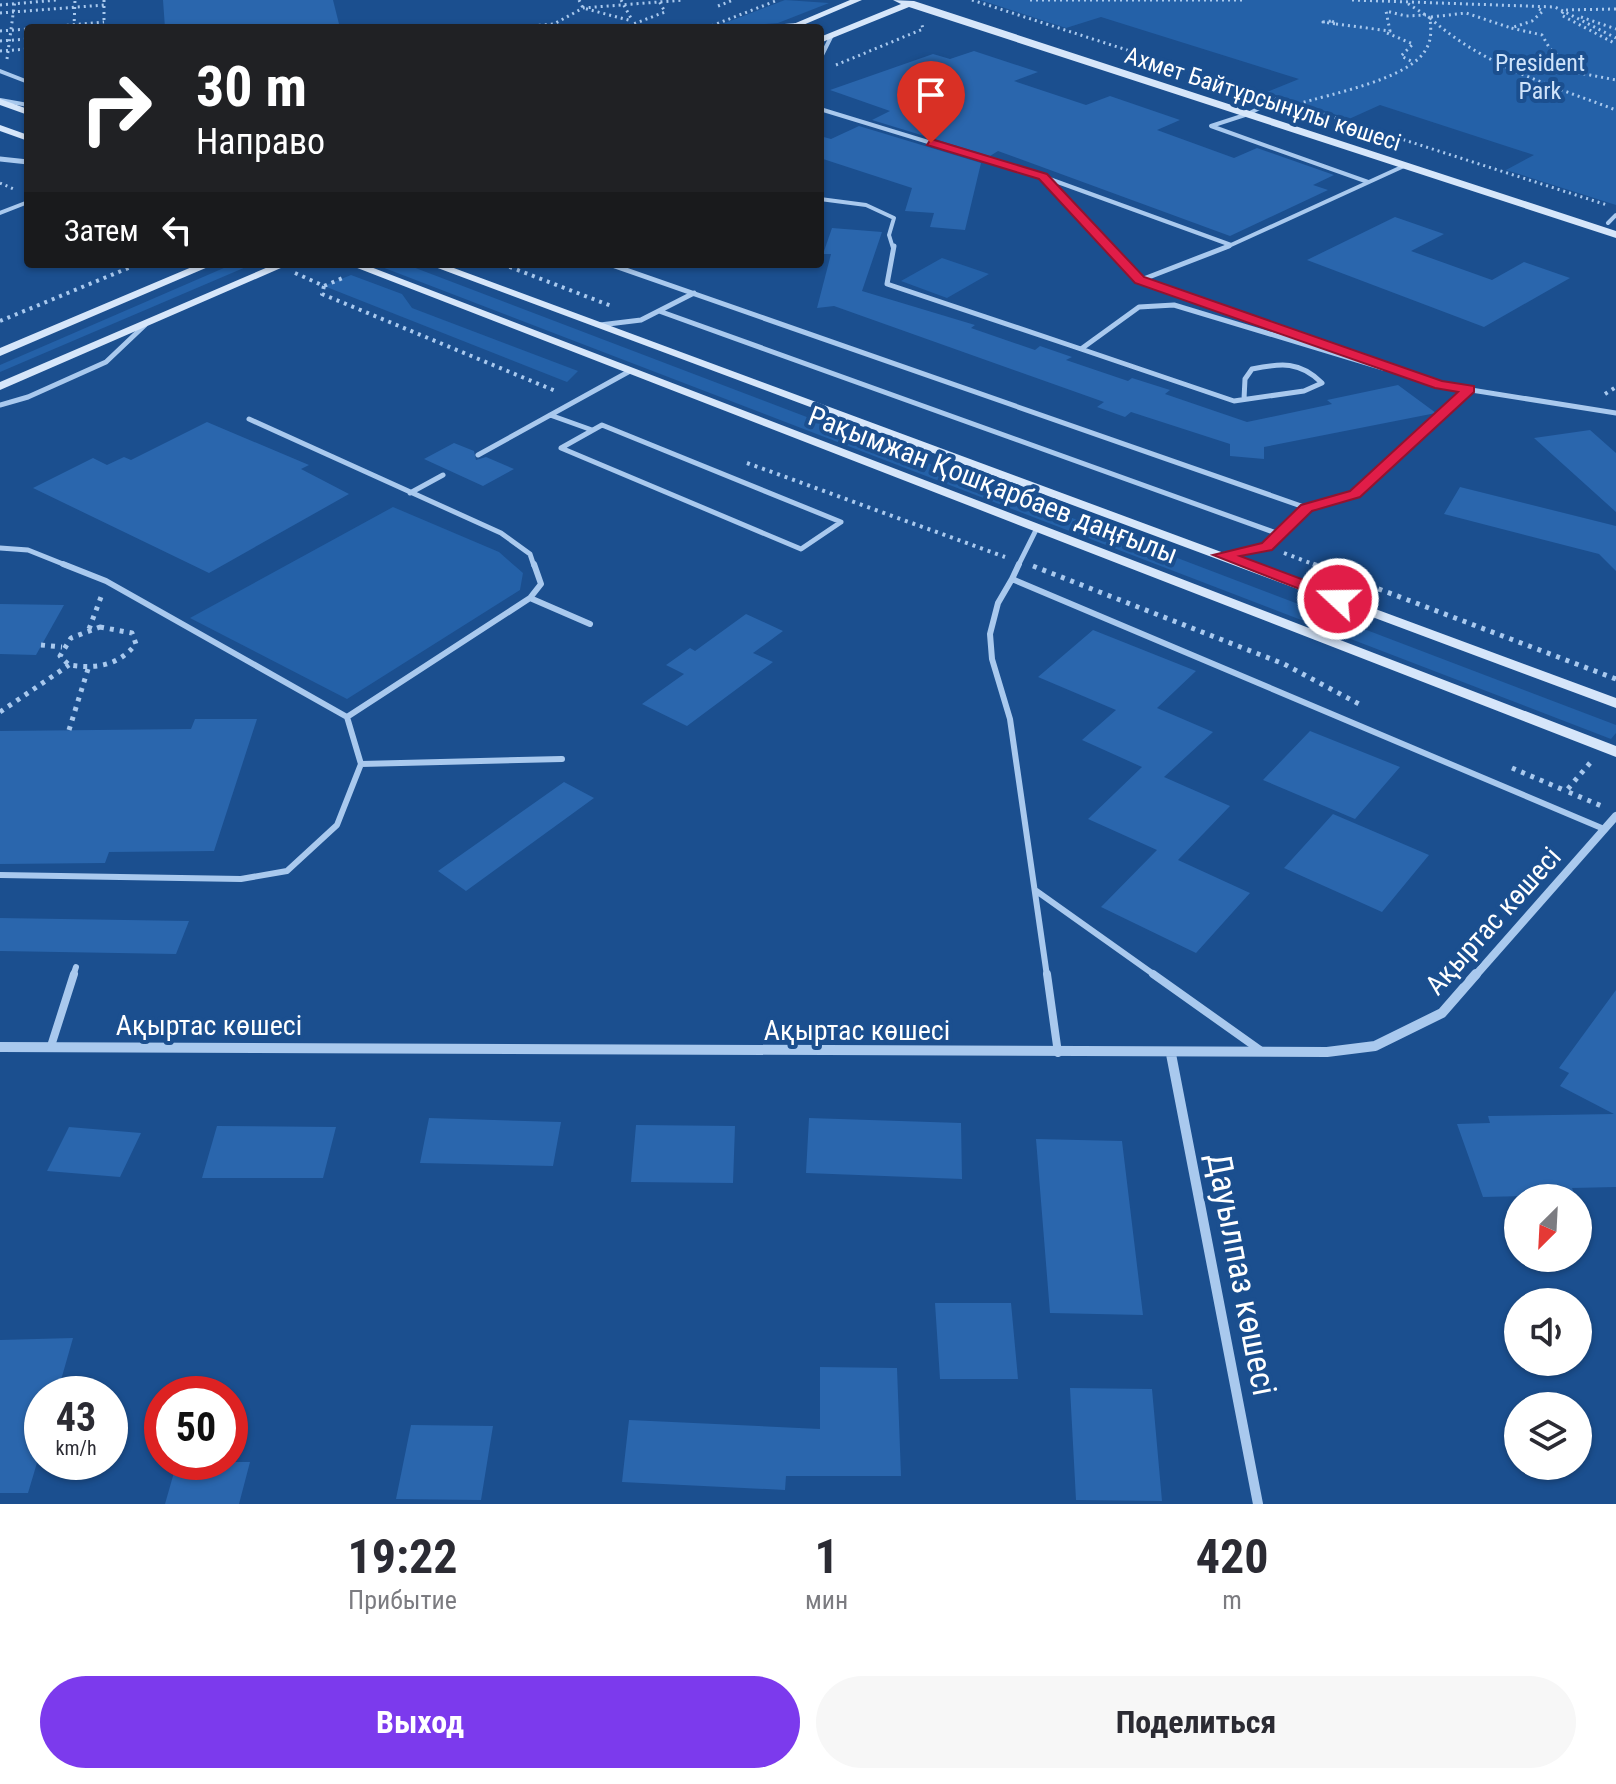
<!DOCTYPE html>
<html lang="ru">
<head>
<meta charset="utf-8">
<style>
	:root { --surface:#fff; --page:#f7f7f7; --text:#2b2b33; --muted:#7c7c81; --accent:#7c3aed }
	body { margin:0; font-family:"Roboto Condensed",sans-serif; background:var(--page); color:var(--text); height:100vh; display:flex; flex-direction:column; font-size:30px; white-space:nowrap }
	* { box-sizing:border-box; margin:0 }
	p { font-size:26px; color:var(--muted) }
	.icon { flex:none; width:44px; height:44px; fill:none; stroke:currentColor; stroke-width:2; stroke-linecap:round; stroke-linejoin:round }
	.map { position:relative; height:1504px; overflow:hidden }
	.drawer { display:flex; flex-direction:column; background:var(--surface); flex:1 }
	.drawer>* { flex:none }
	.hud { position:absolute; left:24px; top:24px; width:800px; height:244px; border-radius:8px; box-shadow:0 2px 6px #0004; background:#202124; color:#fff; overflow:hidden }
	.needle { width:52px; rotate:204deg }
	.buttons { position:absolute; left:1504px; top:1184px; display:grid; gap:16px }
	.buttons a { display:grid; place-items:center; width:88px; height:88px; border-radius:50%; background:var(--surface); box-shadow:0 2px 6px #0004; font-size:40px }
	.speed { position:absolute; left:24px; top:1376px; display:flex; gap:16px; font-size:40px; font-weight:700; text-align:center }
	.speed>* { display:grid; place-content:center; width:104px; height:104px; border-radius:50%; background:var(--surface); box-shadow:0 2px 6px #0004; line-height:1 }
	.speed small { font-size:20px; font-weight:400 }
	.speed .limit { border:12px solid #d22; background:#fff; color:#111 }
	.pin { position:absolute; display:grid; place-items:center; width:68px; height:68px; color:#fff; margin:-82px -34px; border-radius:50% 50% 50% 0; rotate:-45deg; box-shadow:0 0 8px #0007 }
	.pin .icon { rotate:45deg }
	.me { position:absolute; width:88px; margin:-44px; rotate:291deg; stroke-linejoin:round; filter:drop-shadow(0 0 6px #0008) }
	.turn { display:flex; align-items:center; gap:28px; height:168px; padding:0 40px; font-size:36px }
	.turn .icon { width:104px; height:104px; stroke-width:2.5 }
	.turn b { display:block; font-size:56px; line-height:68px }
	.then { display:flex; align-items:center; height:76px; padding:0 40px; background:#0003; gap:16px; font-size:30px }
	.eta { display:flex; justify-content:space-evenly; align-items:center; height:136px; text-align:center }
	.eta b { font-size:48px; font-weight:700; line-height:56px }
	.button { display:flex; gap:16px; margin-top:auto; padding:16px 40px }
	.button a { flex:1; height:92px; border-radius:48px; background:var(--accent); color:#fff; font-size:32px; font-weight:700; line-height:92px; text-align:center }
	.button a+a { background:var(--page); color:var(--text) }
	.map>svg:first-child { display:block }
	.green { fill:#2461a8 }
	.building { fill:#2a66ad }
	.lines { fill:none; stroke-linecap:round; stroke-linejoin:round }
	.path-far2 { stroke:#a9c9ee; stroke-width:3; stroke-dasharray:2 4; stroke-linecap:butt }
	.path-far1 { stroke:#a9c9ee; stroke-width:4; stroke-dasharray:3 5; stroke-linecap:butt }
	.path { stroke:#a9c9ee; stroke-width:5; stroke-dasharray:4 6; stroke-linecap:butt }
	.lane-far3 { stroke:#a9c9ee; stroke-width:4 }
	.lane-far2 { stroke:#a9c9ee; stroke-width:5 }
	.lane-far1 { stroke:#a9c9ee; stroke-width:6 }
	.lane { stroke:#a9c9ee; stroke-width:8 }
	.street-far2 { stroke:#a9c9ee; stroke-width:5 }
	.street-far1 { stroke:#a9c9ee; stroke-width:8 }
	.street { stroke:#a9c9ee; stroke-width:10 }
	.secondary { fill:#d6e6fa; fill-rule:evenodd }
	.route { fill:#e11d48; stroke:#92132f; stroke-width:2 }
	.labels { text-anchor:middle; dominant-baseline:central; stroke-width:8; stroke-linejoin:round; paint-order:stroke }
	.far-park-label { font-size:24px; fill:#cfe3fa; stroke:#1b4f8f }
	.far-street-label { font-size:24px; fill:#fff; stroke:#1b4f8f }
	.street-label { font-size:28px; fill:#fff; stroke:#1b4f8f }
	.near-street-label { font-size:34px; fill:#fff; stroke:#1b4f8f }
</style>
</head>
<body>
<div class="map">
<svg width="1616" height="1504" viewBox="0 0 1616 1504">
	<rect width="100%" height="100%" fill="#1b4f8f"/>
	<path class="green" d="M785,0L829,3L778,23L712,28Z
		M980,0H1616V205L1506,170L1534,155L1380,105L1349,119L1267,92L1299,79L1101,17L1066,28Z
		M942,258L989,274L947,298L901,281Z
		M233,264H253L0,372V365Z
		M374,264H405L1616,725V733L1611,739Z
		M351,275L402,294L412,308L578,371L567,382L324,286Z
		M393,507L499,552L523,573L520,590L347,699L190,618Z"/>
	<path class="building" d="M163,0H333L340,28H165Z
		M974,51L1038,72L1014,81L1086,105L1110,96L1180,120L1157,130L1234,158L1257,148L1334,175L1313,185L1328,190L1230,236L998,151L990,156L872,120L890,111L830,90L933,54L950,59Z
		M859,126L981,163L965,230L930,227L934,213L905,211L912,188L820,158V136L831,139Z
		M1395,217L1444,234L1411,251L1492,280L1524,262L1570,278L1484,327L1307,260Z
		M832,228L882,232L862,291L975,325L971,328L1035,350L1040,346L1072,357L1066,360L1128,381L1132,378L1170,390L1165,394L1247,422L1332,404L1327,400L1398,385L1436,413L1264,447V459L1230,456V444L1131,412L1125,417L1097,407L1104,402L834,306L817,308L831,254H823Z
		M207,422L309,465L301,469L349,494L209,573L33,488L93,458L107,465L124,457L131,460Z
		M1590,430L1616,453V512L1534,438Z
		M454,443L474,451L476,460L486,457L514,469L483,486L424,459Z
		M1460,487L1616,526V571L1599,554L1444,514Z
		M0,604L64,605L36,655L0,654Z
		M746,614L783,631L753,653L773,662L687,726L642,704L684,674L666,665L690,648L695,651Z
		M1093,630L1196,671L1157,708L1213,732L1164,777L1230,806L1178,860L1250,893L1196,953L1101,907L1157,850L1088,819L1142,767L1082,740L1116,710L1038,677Z
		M195,719H257L214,851L109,852L105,863L0,864V731L191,729Z
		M1310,731L1400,767L1355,819L1263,780Z
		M564,782L594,798L466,891L438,871Z
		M1333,814L1429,855L1382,912L1284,868Z
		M0,918L189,921L176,954L0,951Z
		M1616,990V1187L1572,1188L1575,1195L1483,1197L1457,1124L1490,1123L1488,1116L1614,1114L1560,1086L1569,1073L1559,1068Z
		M429,1118L561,1122L553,1166L420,1163Z
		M809,1118L961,1123L962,1179L806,1173Z
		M636,1125L735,1126L733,1183L631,1182Z
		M217,1126L336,1127L323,1178H202Z
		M69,1127L141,1133L120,1177L47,1171Z
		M1036,1139L1122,1141L1143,1315L1050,1313Z
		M935,1303H1011L1018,1379H940Z
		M73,1338L57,1394H42V1446L28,1493H0V1340Z
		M820,1367L897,1368L901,1476H786L785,1490L622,1482L629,1420L820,1429Z
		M1070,1388L1152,1389L1162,1501L1076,1500Z
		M411,1425L493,1426L481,1500L396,1499Z
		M177,1462H250L239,1504H165Z"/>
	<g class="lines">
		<path class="path-far2" d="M104,0V28
			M579,0L583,8L632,21
			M621,0L632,20
			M972,0L1257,92
			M1030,0H1243
			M1352,0L1555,7L1616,38
			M0,5L57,0
			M718,6L733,0
			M1539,9L1543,11L1532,21L1511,28L1542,35L1550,49L1566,62L1564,70L1616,80
			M1616,9L1564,10L1561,15L1616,44
			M0,13L104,5
			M1431,17L1466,13L1511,28
			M1581,17L1616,29
			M1430,18C1484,66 1550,85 1616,110
			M1332,21L1336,24L1323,22Z
			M1336,24L1390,31L1386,11L1406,16L1426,15
			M74,27L75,0
			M37,28L104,22
			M509,28L554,24L583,8L684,0
			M602,28L624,26
			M623,28L665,12L659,1
			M706,28L778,0
			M0,31L28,29
			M1387,33L1413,44L1401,56L1413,62
			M0,41L28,39
			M0,51L28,49
			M7,59L15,0
			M836,65L923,29L922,25
			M1289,103L1607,205
			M1298,104C1329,94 1411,79 1426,49C1432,40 1431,29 1430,18L1407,3
			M0,183L16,190"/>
		<path class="path-far1" d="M502,264L614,307
			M295,273L324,286L345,277
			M324,286L322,294L558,392
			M0,321L138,264
			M1605,394L1616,387
			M747,463L1005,557
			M1284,553L1318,566"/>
		<path class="path" d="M1313,564L1616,679
			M1033,566L1284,664L1359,704
			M100,627L132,633L136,644C118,666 96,669 69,665L60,656L71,638Z
			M89,629L101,597
			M41,645L62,647
			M0,712L69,665
			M69,730L88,669
			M1590,763L1566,791L1604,807
			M1512,768L1566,791"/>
		<path class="lane-far3" d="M764,28L795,25
			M820,59L832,35
			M0,71L28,82
			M1277,99L1248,114L1211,126L1368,182
			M0,100L28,105
			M820,109L1043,177L1110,248
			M1044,177L1231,245L1404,166
			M820,199L866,205L894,218L889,235L893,248
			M0,213L28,202
			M1608,223L1616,215
			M1224,248L1231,245"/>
		<path class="lane-far2" d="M894,246L887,284L1081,349
			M1108,246L1140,280L1440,385L1616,413
			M609,264L1307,508L1267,547L1221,555
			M1141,280L1229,246
			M659,311L1279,534
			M600,325L641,320L694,293
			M1244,399L1245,379L1252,369C1281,363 1300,361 1322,383L1304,391L1234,401L1081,349L1139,307L1174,305L1383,368
			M0,405L28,397L106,362L145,325
			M550,415L592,430
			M249,419L501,533L530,554L534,566
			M602,425L841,522L801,549L561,448Z
			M478,455L630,371
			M410,493L443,475
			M1307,508L1355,494L1469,390
			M0,548L28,550L68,566
			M1018,566L1037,528"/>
		<path class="lane-far1" d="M1019,564L1012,579L1604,829
			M1012,579L998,603L990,634L992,659L1010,719L1047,976
			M530,598L590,624
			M347,717L530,598L541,584L534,564
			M361,764L562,759
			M0,875L241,879L287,871L337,825L361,764L347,717L106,581L63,564
			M1035,890L1156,976
			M73,976L76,967"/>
		<path class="lane" d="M1047,974L1058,1053
			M1153,974L1260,1050
			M51,1046L74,974"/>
		<path class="street-far2" d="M0,159L28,162"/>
		<path class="street-far1" d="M1475,976L1616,816"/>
		<path class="street" d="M0,1047L1327,1052L1375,1046L1442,1013L1476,974
			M1171,1054L1258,1504"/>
		<path class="secondary" d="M850,0H862L796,28H784Z
			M893,0L914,1L1616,231V238L909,7L820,43V37L901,4Z
			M0,99L28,109V115L0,105Z
			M0,125L28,135V141L0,131Z
			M199,264H215L0,356V348Z
			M275,264H290L0,390V382Z
			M347,264H363L1616,746V757Z
			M427,264H443L1616,698V708Z"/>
	</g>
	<path class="route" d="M931,139L1047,174L1144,277L1442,381L1474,386V392L1360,497L1312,511L1272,550L1240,556L1344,595V602H1333L1213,555L1262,543L1301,505L1350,491L1458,392L1435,388L1135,283L1039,179L927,145Z"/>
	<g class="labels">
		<g class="far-park-label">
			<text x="1540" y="63">President<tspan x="1540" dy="28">Park</tspan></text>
		</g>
		<g class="far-street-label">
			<text transform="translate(1263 99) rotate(18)">Ахмет Байтұрсынұлы көшесі</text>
		</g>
		<g class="street-label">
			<text transform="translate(993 485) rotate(21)">Рақымжан Қошқарбаев даңғылы</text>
			<text transform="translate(1493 921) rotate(-48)">Ақыртас көшесі</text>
			<text x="209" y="1025">Ақыртас көшесі</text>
			<text x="857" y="1030">Ақыртас көшесі</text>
		</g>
		<g class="near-street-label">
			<text transform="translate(1242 1274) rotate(79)">Дауылпаз көшесі</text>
		</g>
	</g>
</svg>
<div class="buttons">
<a><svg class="needle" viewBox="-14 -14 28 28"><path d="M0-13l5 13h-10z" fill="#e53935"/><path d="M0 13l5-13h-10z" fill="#7c7c81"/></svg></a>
<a><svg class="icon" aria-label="sound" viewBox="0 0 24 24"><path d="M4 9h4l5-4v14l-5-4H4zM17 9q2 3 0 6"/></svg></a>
<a><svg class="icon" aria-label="layers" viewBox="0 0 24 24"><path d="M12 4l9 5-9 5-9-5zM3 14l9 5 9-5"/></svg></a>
</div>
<div class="speed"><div>43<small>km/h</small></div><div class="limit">50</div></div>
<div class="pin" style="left:931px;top:143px;background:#d93025"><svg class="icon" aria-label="arrive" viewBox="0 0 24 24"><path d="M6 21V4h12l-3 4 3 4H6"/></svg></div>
<svg class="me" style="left:1338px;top:599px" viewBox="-20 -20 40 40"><circle r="17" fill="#e11d48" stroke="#fff" stroke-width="3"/><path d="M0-11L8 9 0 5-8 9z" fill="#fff"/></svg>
<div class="hud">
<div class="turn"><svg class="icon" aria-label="right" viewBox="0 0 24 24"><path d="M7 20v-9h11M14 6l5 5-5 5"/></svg><div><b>30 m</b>Направо</div></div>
<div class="then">Затем<svg class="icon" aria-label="left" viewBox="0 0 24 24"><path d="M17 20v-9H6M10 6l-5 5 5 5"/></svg></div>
</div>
</div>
<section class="drawer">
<div class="eta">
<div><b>19:22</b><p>Прибытие</p></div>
<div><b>1</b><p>мин</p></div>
<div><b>420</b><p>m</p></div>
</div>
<div class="button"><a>Выход</a><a>Поделиться</a></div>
</section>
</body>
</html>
